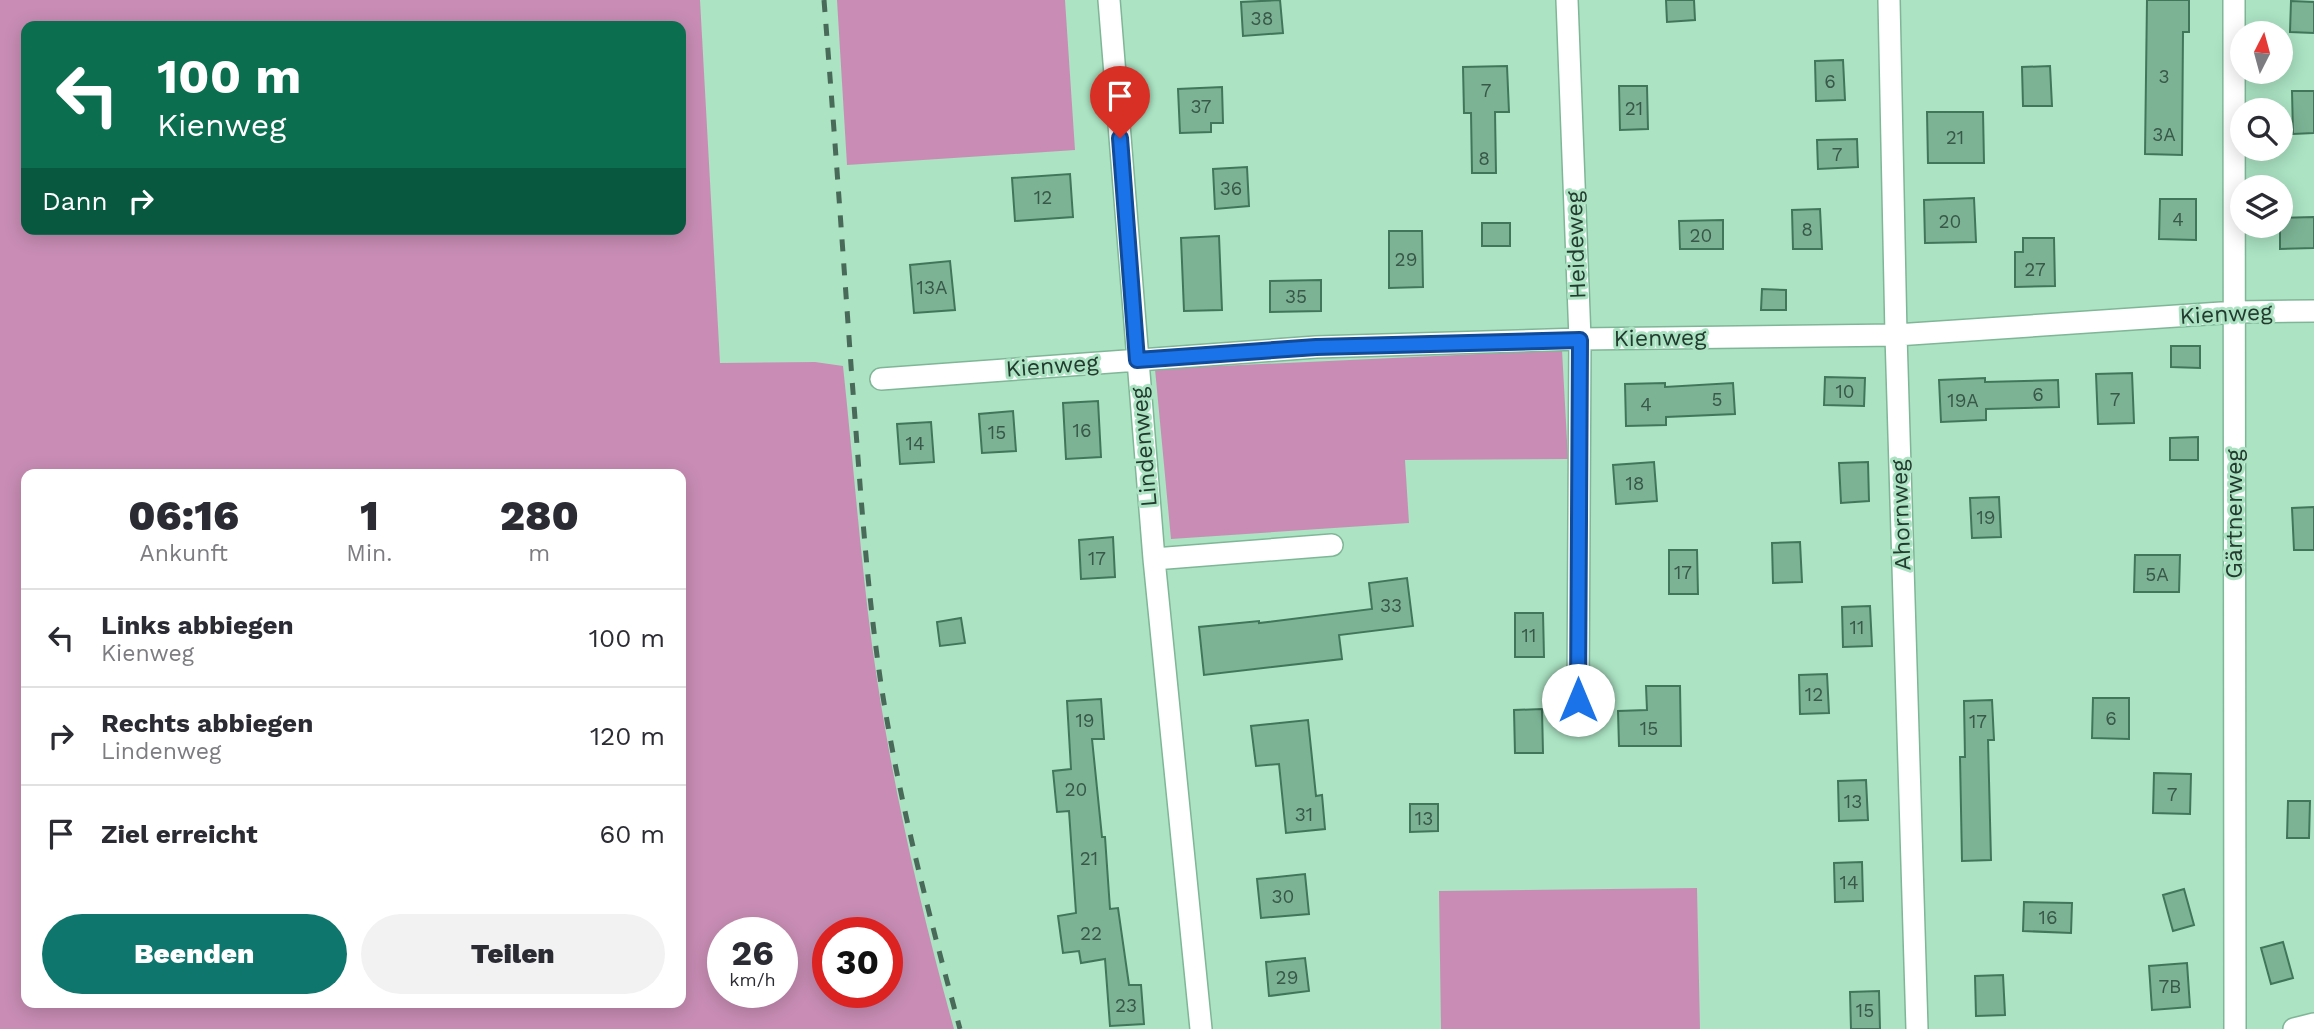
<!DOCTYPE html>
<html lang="de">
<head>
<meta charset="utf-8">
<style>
	:root { --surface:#fff; --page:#f2f2f3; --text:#2b2b33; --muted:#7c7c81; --line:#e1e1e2; --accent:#0f766e }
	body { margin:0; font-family:"Work Sans",sans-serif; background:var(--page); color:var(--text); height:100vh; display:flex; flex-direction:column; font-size:26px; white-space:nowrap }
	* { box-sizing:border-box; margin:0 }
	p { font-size:23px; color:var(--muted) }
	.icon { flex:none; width:38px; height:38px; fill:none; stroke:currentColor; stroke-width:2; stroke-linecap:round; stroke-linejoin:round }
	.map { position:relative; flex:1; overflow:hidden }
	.drawer { position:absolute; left:21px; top:469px; width:665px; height:539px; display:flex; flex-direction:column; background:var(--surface); border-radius:14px; box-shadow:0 4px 18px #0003 }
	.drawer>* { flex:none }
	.guide { position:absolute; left:21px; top:21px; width:665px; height:214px; border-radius:14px; box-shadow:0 4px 18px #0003; background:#0b6e4f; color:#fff; overflow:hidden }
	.needle { width:46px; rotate:6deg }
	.controls { position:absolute; left:2230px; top:21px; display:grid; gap:14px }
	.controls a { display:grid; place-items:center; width:63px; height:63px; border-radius:50%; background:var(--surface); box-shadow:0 4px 18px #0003; font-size:35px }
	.speed { position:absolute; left:707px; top:917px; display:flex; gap:14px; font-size:35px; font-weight:700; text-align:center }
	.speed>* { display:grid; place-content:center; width:91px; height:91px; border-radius:50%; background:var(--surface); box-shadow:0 4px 18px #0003; line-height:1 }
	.speed small { font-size:18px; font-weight:400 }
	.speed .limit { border:10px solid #d22; background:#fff; color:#111 }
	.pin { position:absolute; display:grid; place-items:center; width:60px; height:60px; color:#fff; margin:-72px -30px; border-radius:50% 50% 50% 0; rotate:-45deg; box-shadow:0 0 7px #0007 }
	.pin .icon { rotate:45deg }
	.me { position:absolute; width:77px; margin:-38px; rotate:0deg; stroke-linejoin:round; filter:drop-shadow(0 0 5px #0008) }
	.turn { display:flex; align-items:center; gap:24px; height:147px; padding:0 21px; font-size:32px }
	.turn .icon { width:91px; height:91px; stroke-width:2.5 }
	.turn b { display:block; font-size:49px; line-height:60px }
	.then { display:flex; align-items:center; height:66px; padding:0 21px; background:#0003; gap:14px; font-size:26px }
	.eta { display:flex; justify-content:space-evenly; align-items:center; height:119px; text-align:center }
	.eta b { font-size:42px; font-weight:800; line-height:49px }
	.cta { display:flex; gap:14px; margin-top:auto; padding:14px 21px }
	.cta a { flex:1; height:80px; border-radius:42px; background:var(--accent); color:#fff; font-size:28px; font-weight:800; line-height:80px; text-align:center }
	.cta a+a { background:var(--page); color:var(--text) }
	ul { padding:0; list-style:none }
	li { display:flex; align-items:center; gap:21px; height:98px; padding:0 21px; border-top:2px solid var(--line) }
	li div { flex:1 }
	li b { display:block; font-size:26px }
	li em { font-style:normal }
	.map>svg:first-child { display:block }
	.green { fill:#c98db5; fill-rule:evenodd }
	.building { fill:#7cb395; stroke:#41765a; stroke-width:2 }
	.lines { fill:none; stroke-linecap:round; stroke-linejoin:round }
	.minor-casing { stroke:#7fb697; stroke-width:24 }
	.minor { stroke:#fff; stroke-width:21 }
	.rail { stroke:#4a6a59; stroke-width:5; stroke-dasharray:12 12; stroke-linecap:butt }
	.route-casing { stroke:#114b97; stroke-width:18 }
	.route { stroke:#1a73e8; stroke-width:12 }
	.labels { text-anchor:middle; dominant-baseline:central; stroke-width:6; stroke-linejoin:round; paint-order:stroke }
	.number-label { font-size:19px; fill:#395848 }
	.street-label { font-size:23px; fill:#233a2e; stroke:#abe3c3 }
</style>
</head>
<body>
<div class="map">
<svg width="2314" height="1029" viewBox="0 0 2314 1029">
	<rect width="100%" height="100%" fill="#abe3c3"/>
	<path class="green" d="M0,0H700L720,363L815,362L843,366C853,459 860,553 872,645C890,775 919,903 954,1029H0ZM26,26H681V229H26ZM26,474H681V1003H26ZM723,933H782V992H723ZM828,933H887V992H828Z
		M837,0H1065L1075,150L847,165Z
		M1562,350L1568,459L1405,460L1409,523L1171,539L1155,369Z
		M1697,888L1700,1029H1441L1439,891Z"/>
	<path class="building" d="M1280,0L1283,33L1243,36L1241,2Z
		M1666,0H1694L1695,20L1667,22Z
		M2147,0H2189V32H2183L2182,155L2145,154Z
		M2291,1L2314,2V33L2290,32Z
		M1843,60L1845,100L1816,101L1815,61Z
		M1507,66L1509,112H1495L1496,173H1472L1471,113H1464L1463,67Z
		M2050,66L2052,106H2023L2022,67Z
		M1619,86H1647L1648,129L1620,130Z
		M1222,87L1223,123H1211V132L1180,133L1178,89Z
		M2292,91H2314V133L2293,134Z
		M1927,112H1983L1984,163H1928Z
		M1857,139L1858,167L1818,169L1817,140Z
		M1247,167L1249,206L1215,209L1213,169Z
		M1070,174L1073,217L1015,221L1012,178Z
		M1974,198L1976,242L1925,243L1924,200Z
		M2160,199H2196V240L2159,239Z
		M1820,209L1822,249H1793L1792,210Z
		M2314,217V248L2280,249V218Z
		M1723,220V249H1680L1679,221Z
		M1482,223H1510V246H1482Z
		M1389,231H1422L1423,287L1389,288Z
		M1219,236L1222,310L1184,311L1181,238Z
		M2023,238H2054L2055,286L2015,287V252H2023Z
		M950,261L955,310L914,313L910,265Z
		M1321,280V311L1270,312V281Z
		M1762,289L1786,290V310H1761Z
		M2171,346H2200V368L2171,367Z
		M2132,373L2134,423L2098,424L2096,374Z
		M1825,377L1865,378L1864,406L1824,405Z
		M1985,378V382L2058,380L2059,407L1986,409V420L1941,422L1939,380Z
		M1665,383V387L1733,383L1735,414L1666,417V425L1626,426L1625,384Z
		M1098,401L1101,457L1066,459L1063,403Z
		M1013,411L1016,451L982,453L979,414Z
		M931,422L934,462L900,464L897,424Z
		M2198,437V460H2170V438Z
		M1654,462L1657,501L1616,504L1613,465Z
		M1868,462L1869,501L1841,503L1839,463Z
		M1999,497L2001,537L1972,538L1970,498Z
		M2314,507V550H2294L2292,508Z
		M1113,537L1115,577L1081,579L1079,540Z
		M1800,542L1802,582L1773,583L1772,543Z
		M1669,550H1697L1698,594H1669Z
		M2135,555H2180L2179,592H2134Z
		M1407,578L1413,626L1339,635L1342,659L1204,675L1199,627L1259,621V623L1372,609L1369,583Z
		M1870,606L1872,646L1843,647L1842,607Z
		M1515,613H1543L1544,657H1515Z
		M961,618L965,643L940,646L937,622Z
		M1827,674L1829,713L1800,714L1799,675Z
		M1646,686H1680L1681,746H1619L1618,711L1647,710Z
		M2093,698H2129V739L2092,738Z
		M1101,699L1104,739H1092L1102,837H1105L1110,909L1118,908L1129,985H1141L1144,1024L1110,1026L1105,959L1081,963L1079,951L1063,953L1058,916L1076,913L1069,811L1057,812L1053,771L1071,769L1067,701Z
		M1992,700L1994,740H1988L1991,860L1962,861L1960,757H1965L1964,701Z
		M1542,709L1543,753H1515L1514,710Z
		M1308,720L1316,796L1322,795L1325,829L1286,833L1279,764L1256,766L1251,726Z
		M2154,773L2191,774L2190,814L2153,813Z
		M1866,780L1868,820L1839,821L1838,781Z
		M2288,801H2310L2309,838H2287Z
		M1410,804H1438V831L1410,832Z
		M1862,862L1863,901L1835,902L1834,863Z
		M1305,874L1309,914L1261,918L1257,879Z
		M2184,889L2194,925L2173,931L2163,895Z
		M2024,902L2072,903L2071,933L2023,931Z
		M2283,942L2293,978L2271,984L2261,948Z
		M1305,958L1309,991L1269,996L1266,962Z
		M2187,963L2190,1007L2152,1010L2149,966Z
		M2003,975L2005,1015L1976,1016L1975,976Z
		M1879,991L1880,1029H1851L1850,992Z"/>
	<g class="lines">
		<defs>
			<path id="minor" d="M1109,0L1154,559L1201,1029
				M1567,0L1580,339L1578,700
				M1889,0L1896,335L1917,1029
				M2234,0L2235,1029
				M881,379L1316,347L1580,339L1896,335L2236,312L2314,311
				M1154,559L1332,545
				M2294,1029L2314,1024"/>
		</defs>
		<use href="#minor" class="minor-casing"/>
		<use href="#minor" class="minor"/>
		<path class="rail" d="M824,0C834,126 843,253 852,379C860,481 866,583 881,684C899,801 929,915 960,1029"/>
	</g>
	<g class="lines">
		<defs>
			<path id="route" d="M1120,138L1137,360L1316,347L1580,340L1578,700"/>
		</defs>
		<use href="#route" class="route-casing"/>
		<use href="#route" class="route"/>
	</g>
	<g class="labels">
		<g class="number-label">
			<text x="1262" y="18">38</text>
			<text x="2164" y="76">3</text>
			<text x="1830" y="81">6</text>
			<text x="1486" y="90">7</text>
			<text x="1201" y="106">37</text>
			<text x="1634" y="108">21</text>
			<text x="2164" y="134">3A</text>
			<text x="1955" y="137">21</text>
			<text x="1837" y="154">7</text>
			<text x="1484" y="158">8</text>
			<text x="1231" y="188">36</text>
			<text x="1043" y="197">12</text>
			<text x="2178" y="219">4</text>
			<text x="1950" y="221">20</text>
			<text x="1807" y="229">8</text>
			<text x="1701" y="235">20</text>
			<text x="1406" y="259">29</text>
			<text x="2035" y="269">27</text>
			<text x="932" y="287">13A</text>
			<text x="1296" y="296">35</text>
			<text x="1845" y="391">10</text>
			<text x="2038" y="394">6</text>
			<text x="1717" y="399">5</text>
			<text x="2115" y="399">7</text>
			<text x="1963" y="400">19A</text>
			<text x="1646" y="404">4</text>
			<text x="1082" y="430">16</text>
			<text x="997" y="432">15</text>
			<text x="915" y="443">14</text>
			<text x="1635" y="483">18</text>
			<text x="1986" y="517">19</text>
			<text x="1097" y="558">17</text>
			<text x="1683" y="572">17</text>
			<text x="2157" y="574">5A</text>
			<text x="1391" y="605">33</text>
			<text x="1857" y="627">11</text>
			<text x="1529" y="635">11</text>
			<text x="1814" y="694">12</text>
			<text x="2111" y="718">6</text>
			<text x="1085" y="720">19</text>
			<text x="1978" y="721">17</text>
			<text x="1649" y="728">15</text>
			<text x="1076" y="789">20</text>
			<text x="2172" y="794">7</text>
			<text x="1853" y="801">13</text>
			<text x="1304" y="814">31</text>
			<text x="1424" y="818">13</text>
			<text x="1089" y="858">21</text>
			<text x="1849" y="882">14</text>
			<text x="1283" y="896">30</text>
			<text x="2048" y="917">16</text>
			<text x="1091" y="933">22</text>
			<text x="1287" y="977">29</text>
			<text x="2170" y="986">7B</text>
			<text x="1126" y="1005">23</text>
			<text x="1865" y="1010">15</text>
		</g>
		<g class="street-label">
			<text transform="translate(1576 245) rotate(-92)">Heideweg</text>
			<text transform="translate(2226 314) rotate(-3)">Kienweg</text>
			<text transform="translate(1660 338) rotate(-1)">Kienweg</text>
			<text transform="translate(1052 366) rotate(-4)">Kienweg</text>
			<text transform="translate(1144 447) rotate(-95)">Lindenweg</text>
			<text transform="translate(2234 514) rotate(-90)">Gärtnerweg</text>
			<text transform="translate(1901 515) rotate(-92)">Ahornweg</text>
		</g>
	</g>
</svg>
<div class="controls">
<a><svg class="needle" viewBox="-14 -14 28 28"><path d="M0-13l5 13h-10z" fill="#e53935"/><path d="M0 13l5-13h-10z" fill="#7c7c81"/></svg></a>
<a><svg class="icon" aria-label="search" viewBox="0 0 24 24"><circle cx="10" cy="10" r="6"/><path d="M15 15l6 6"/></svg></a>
<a><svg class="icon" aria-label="layers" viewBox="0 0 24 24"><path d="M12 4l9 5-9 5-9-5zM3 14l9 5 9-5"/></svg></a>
</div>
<div class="speed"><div>26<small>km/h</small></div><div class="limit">30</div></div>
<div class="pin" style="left:1120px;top:138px;background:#d93025"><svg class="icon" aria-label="arrive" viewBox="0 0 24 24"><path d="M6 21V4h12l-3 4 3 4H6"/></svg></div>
<svg class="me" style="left:1578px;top:700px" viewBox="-20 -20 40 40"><circle r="19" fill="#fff"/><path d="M0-13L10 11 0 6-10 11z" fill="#1a73e8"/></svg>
<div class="guide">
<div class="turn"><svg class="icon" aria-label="left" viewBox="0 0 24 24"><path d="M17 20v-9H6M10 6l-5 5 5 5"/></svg><div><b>100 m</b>Kienweg</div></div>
<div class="then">Dann<svg class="icon" aria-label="right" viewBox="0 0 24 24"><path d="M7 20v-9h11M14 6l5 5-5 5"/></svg></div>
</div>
<section class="drawer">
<div class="eta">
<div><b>06:16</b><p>Ankunft</p></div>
<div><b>1</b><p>Min.</p></div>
<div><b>280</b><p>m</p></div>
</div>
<ul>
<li><svg class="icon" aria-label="left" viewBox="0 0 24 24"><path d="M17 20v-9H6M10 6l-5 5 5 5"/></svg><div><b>Links abbiegen</b><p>Kienweg</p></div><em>100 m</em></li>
<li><svg class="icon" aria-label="right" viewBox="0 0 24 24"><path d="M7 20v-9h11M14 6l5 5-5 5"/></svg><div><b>Rechts abbiegen</b><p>Lindenweg</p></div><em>120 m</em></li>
<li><svg class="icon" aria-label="arrive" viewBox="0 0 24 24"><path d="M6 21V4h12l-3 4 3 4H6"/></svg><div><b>Ziel erreicht</b></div><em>60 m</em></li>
</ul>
<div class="cta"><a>Beenden</a><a>Teilen</a></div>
</section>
</div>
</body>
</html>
